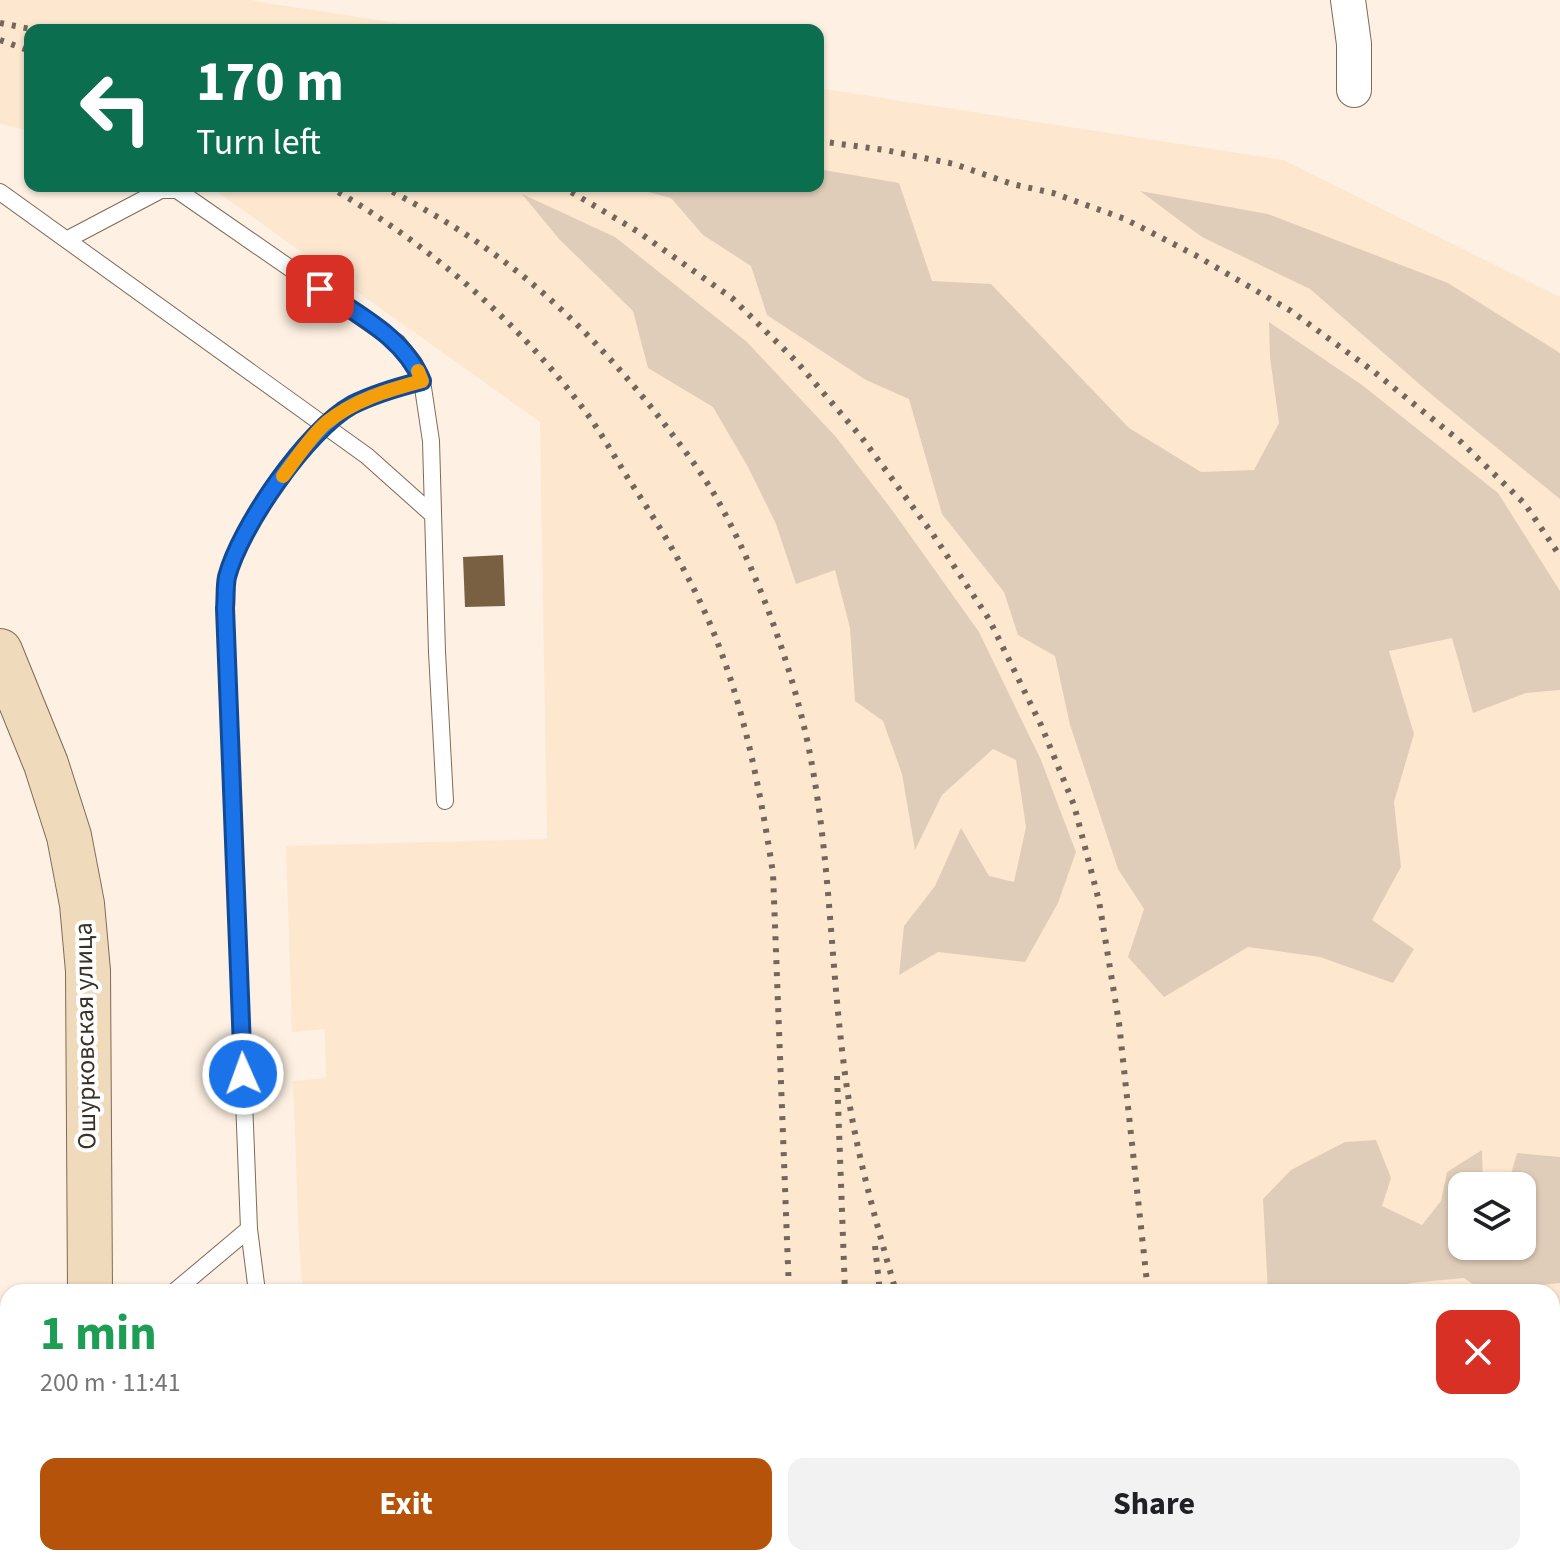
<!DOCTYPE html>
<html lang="en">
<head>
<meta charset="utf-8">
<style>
	:root { --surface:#fff; --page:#f2f2f2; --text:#202124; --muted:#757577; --accent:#b45309 }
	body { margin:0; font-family:"Source Sans 3",sans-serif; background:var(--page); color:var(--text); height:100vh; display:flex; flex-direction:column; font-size:30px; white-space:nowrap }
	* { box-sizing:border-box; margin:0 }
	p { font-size:26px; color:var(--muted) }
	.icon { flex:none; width:44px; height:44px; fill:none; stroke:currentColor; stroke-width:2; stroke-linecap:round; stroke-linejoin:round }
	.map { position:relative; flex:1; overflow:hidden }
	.panel { position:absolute; left:0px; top:1284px; width:1560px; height:282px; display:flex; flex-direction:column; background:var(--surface); border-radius:24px 24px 0 0; box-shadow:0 2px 6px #0004 }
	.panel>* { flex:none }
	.top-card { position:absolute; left:24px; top:24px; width:800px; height:168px; border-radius:16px; box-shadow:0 2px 6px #0004; background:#0b6e4f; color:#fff; overflow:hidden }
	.controls { position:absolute; left:1448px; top:1172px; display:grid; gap:16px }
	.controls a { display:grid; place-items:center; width:88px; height:88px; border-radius:16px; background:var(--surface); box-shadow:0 2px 6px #0004; font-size:40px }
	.pin { position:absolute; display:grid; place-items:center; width:68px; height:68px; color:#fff; margin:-34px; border-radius:16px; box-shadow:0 4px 12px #0006 }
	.me { position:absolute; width:88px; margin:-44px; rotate:358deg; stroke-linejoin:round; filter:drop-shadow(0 0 6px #0008) }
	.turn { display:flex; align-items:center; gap:28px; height:168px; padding:0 40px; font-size:36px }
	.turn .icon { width:104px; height:104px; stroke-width:2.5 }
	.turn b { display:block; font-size:56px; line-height:68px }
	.round { display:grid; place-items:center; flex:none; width:84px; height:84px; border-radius:16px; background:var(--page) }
	.head { display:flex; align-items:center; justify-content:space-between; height:136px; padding:0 40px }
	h1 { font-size:48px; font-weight:700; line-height:60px; color:#1e9e55 }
	.action { display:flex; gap:16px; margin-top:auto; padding:16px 40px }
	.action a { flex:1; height:92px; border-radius:16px; background:var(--accent); color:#fff; font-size:32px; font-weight:700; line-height:92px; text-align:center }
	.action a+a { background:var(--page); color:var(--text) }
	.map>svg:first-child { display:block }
	.built { fill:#fde7cf; fill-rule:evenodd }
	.green { fill:#e0cdb9 }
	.building { fill:#796043 }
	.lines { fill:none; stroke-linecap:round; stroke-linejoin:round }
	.lane-casing { stroke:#7e6b56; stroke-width:18 }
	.street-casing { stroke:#7e6b56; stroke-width:36 }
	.secondary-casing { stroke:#7e6b56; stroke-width:46 }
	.lane { stroke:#fff; stroke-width:16 }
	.street { stroke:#fff; stroke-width:34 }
	.secondary { stroke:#f0dabc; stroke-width:44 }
	.rail { stroke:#71675d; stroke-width:6; stroke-dasharray:4 8; stroke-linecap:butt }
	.route-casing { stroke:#114b97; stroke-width:20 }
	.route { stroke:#1a73e8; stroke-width:14 }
	.slow { stroke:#f59e0b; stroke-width:14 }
	.labels { text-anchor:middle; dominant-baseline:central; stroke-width:8; stroke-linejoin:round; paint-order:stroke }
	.street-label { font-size:26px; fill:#393128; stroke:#fff }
</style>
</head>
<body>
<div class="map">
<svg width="1560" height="1565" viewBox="0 0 1560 1565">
	<rect width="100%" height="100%" fill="#fef0e2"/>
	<path class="built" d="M0,0H248L442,30H30V131L0,124Z
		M818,88L1283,160L1560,297V1565H328V1558H1552V1292H303L299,1246L293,1081L326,1078L325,1029L292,1032L286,846L547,839L540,422L209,186H818ZM1462,1186H1522V1246H1462Z"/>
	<path class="green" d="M818,169L899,183L932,281L991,284L1129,428L1201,472L1254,470L1279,423L1270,357L1269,322L1362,385L1498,493L1560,591V690L1526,693L1473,713L1452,638L1389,651L1414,734L1394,802L1401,867L1372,920L1414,949L1393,983L1320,957L1248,947L1164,997L1128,957L1144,909L1118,869L1070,725L1055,656L1018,635L1004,592L942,514L909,399L866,380L767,315L751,266L703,235L671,198L625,186H818Z
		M1140,191L1268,214L1448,283L1560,353V499L1432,395L1310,289L1202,237Z
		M522,194L615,237L747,342L836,437L892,510L979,632L1041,760L1076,852L1058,903L1025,962L938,952L899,975L904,926L935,886L961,828L989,876L1014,882L1026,827L1016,760L993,749L942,795L915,850L902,774L883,721L855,701L850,628L835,570L796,584L776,524L748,467L713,407L648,368L633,311L559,239Z
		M1376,1140L1391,1178L1382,1206L1422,1225L1441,1201L1447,1172L1482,1150L1483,1186H1462V1246H1522V1186H1492L1511,1174L1517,1153L1560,1157V1283L1483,1291L1464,1278L1411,1283L1379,1292H1328L1308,1288L1268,1292L1263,1199L1291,1170L1345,1142Z
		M1560,1385V1565H1462L1461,1558H1552V1394Z"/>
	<path class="building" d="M503,555L505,606L465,607L463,557Z"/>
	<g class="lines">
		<defs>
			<path id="lane" d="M0,192L367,456L433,515
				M68,239L161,190H177L398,343L414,363L422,381L431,441L437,652L445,801
				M174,1292L249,1229
				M257,1292L249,1229L225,608C226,598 225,587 227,577C240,526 306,430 352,405C375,394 398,387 422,381
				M293,1558V1565"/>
			<path id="street" d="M1348,0L1354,44V90"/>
			<path id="secondary" d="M0,651L46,764L69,836L82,904L88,971L90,1292
				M90,1558V1565"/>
		</defs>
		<use href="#lane" class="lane-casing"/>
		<use href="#street" class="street-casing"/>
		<use href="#secondary" class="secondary-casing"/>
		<use href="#lane" class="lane"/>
		<use href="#street" class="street"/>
		<use href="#secondary" class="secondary"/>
		<path class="rail" d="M0,23L36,30
			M0,40L30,51
			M818,141L885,150L954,164L1012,184L1053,193L1125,219L1195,255L1291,311L1373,371L1461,442L1525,504L1560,556
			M328,186C425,242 515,318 582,407C602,433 617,462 635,489C668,539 699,592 720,649C747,721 761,796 773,873L789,1292
			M382,186C417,205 454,225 487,249C557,298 617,362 669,430C688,455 708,481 723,510C763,585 797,681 812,765C830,864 831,966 844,1066C853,1142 875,1218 896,1292
			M561,186L637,231L732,298L796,361L862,438L932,533L989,619L1041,725L1074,805L1099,901L1119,1023L1148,1292
			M837,1076L845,1292
			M875,1246L880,1292
			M808,1558V1565
			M856,1558V1565
			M911,1558V1565
			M944,1558V1565
			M963,1558L964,1565
			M1221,1558L1223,1565"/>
	</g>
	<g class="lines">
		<defs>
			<path id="route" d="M243,1074L225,608C226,598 225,587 227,577C240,527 307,430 352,405C374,394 398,387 422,381C404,337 358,315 320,289"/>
		</defs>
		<use href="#route" class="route-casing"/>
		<use href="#route" class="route"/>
		<path class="slow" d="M283,476C296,459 310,437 326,423C354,400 388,390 422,381L418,371"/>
	</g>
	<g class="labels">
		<g class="street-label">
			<text transform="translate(85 1036) rotate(-91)">Ошурковская улица</text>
		</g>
	</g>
</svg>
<div class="controls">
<a><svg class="icon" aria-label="layers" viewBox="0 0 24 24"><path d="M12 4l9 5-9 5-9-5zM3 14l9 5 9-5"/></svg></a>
</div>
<div class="pin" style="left:320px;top:289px;background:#d93025"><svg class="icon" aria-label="arrive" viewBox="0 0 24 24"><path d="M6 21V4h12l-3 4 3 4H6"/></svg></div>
<svg class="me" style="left:243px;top:1074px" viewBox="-20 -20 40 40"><circle r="17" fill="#1a73e8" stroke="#fff" stroke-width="3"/><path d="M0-11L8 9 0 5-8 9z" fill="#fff"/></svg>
<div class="top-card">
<div class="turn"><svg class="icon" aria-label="left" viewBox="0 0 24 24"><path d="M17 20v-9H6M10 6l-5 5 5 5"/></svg><div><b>170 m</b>Turn left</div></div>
</div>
<section class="panel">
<div class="head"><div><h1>1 min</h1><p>200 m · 11:41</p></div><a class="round" style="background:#d93025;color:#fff"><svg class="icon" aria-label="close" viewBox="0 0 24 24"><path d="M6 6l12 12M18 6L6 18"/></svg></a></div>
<div class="action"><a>Exit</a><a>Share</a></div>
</section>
</div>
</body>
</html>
